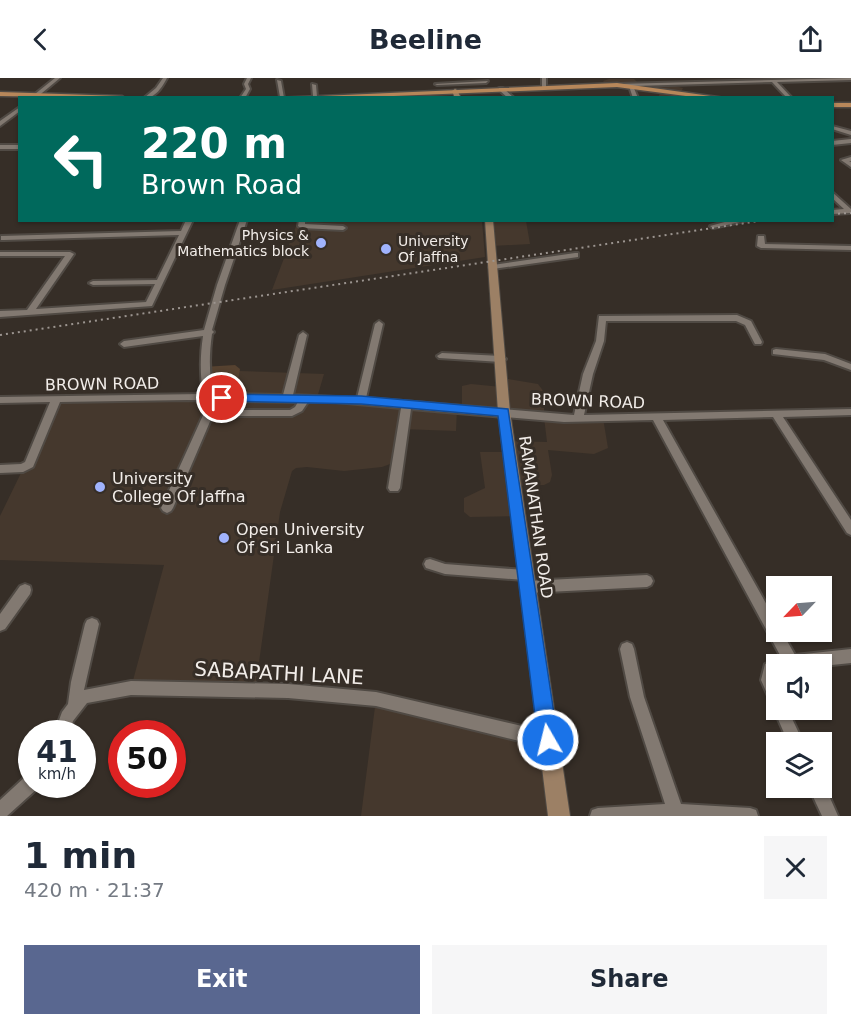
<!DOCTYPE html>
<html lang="en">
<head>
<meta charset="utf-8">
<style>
	:root { --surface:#fff; --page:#f6f6f7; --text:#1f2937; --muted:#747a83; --accent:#596790 }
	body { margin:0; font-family:"DejaVu Sans",sans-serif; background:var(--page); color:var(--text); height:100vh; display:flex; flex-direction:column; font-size:22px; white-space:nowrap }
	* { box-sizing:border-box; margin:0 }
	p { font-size:20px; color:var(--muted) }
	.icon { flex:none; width:33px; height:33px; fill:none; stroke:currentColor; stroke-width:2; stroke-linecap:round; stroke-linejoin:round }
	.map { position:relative; height:738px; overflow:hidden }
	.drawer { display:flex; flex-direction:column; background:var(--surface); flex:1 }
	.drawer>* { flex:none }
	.guide { position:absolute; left:18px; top:18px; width:816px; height:126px; border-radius:0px; box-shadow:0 2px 4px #0004; background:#00695c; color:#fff; overflow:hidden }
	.needle { width:39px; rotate:245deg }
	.buttons { position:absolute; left:766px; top:498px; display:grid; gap:12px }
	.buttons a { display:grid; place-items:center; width:66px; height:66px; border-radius:0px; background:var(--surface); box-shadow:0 2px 4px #0004; font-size:30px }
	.speed { position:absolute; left:18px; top:642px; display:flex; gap:12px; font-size:30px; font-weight:700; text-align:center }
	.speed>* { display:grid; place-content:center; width:78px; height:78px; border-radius:50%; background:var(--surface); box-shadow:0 2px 4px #0004; line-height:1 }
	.speed small { font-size:15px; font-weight:400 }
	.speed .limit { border:9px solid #d22; background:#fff; color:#111 }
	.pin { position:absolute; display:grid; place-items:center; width:51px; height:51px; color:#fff; margin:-26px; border:3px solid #fff; border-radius:50%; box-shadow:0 2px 6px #0007 }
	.me { position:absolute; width:66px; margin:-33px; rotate:352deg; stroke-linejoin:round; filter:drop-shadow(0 0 4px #0008) }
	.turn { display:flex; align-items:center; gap:21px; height:126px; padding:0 24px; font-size:27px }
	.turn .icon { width:78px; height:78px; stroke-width:2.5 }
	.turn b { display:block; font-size:42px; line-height:51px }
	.round { display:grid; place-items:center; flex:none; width:63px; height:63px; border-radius:0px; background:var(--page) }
	.headline { display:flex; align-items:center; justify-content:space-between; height:102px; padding:0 24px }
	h1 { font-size:36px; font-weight:700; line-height:45px }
	.cta { display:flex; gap:12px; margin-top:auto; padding:12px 24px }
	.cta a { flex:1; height:69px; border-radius:0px; background:var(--accent); color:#fff; font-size:24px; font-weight:700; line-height:69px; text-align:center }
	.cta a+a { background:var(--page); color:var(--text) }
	header { display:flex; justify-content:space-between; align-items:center; height:78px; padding:0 24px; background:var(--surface); font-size:27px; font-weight:700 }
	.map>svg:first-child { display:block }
	.built { fill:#45382d }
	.green { fill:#564230 }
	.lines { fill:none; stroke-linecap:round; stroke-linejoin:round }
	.minor-casing { stroke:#504a44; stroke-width:4 }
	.secondary-casing { stroke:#504a44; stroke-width:2 }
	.primary-casing { stroke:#504a44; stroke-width:3 }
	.minor { fill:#827971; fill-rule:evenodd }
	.secondary { fill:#9c8065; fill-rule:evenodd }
	.primary { fill:#b7875a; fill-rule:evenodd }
	.rail { stroke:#9c9590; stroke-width:2; stroke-dasharray:2 4; stroke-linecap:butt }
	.route { fill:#1a73e8; stroke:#114b97; stroke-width:1.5 }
	.poi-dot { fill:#a0b3fd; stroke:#362e27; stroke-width:2 }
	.labels { text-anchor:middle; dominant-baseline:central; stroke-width:6; stroke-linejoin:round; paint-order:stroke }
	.far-poi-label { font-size:14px; fill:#f2ede9; stroke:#362e27; text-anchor:end }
	.street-label { font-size:16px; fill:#f2ede9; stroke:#362e27 }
	.poi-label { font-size:16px; fill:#f2ede9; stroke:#362e27; text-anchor:start }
	.near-street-label { font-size:20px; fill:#f2ede9; stroke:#362e27 }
</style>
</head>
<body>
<header><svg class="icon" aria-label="back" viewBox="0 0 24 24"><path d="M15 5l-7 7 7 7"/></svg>Beeline<svg class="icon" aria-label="share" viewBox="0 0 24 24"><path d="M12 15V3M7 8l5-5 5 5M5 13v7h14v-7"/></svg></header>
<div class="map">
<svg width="851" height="738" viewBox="0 0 851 738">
	<rect width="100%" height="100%" fill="#362e27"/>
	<path class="built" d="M609,1H634L638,5H661L683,10L681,14L685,15L687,19H658L662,12L606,7L603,3Z
		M298,143H482L485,179L272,212Z
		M489,143H526L530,166L492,168Z
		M239,293L324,296L317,320L457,330L456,353L401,351L393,385L382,389L344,393L307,389L296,390L292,393L280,434L255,613L131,610L164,487L0,482V438L58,319L235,320Z
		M502,300L538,306L544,314V339L603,340L608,370L594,376L548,372L552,397L550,404L544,407L514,408L517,438L470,439L464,434V420L485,410L480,374H509L508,363L547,364L544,339L462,330V308L471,306L502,309Z
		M376,621L548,662L559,738H361Z"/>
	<path class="green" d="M235,287L240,291L235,320H209L203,289Z"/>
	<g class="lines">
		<defs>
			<path id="minor" d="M55,0H60L36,20H30Z
				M163,0H167C162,9 156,20 144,20L156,10Z
				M247,0H251L248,6L250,11L245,20H240L246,11L244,6Z
				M542,0H546V10L542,9Z
				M851,0V2L777,4L792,20H787L772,4L633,8L638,20H633L629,8L615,7L617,6Z
				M277,2L281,3L284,20L280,19Z
				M488,3L486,5L437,7L435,6Z
				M312,6L316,7L317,19L313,18Z
				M499,10H503L514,20H508L499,12Z
				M20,29V33L0,48V43Z
				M832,48L851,53V57L832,51Z
				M851,61V65L832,67V63Z
				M0,67H20V71H0Z
				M851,79V83H849L851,84V89L841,82Z
				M832,114L851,131V135L832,136V132L844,131L832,120Z
				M186,142H193L152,228L0,239V233L27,232L65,178H0V174H70L74,176L36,231L146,224L155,206L93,207L89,205L93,203L157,202L179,157L4,162H1V158L181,153Z
				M240,142H247L225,207L212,252L214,254L212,256C209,277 209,295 213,316L283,317L299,257L303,254L307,257L293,317L357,320L375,246L379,243L383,246L366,320L574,337L583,296L596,263L599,238L737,237L751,243L762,264L761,266H755L745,247L736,243H606L604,263L593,296L584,337L851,331V337L783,339L851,442V457L847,455L773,339L663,342L777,545V554H782L795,577L851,571V585L822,588V586H777L775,602L777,606V632H788L803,664H788L774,632L775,629L772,627L761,602L765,586L781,579L653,342L564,344L411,331L400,410L398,413H390L388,410L401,330L336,324H308L302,333L292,338H214L212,339L173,430L171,433L167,435L163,433L161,430L204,335L213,332H290L295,329L298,324L187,322L60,324L33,389L23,394L0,395V387L21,386L25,384L50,324L0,325V319L203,316C200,296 200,278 203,258L124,269L120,266L124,263L204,252L217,207Z
				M299,142H305V146L343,148L346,150L343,152L301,150L298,148Z
				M732,142H749L713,150L710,148Z
				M758,158H764L765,166L851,168V172L761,170L757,168Z
				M575,175H578V179L493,191L489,189L493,187Z
				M776,271L825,276L851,286V292L824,282L773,276V272Z
				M442,275L501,278L506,281L501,284L439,280L437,278Z
				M430,481L445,486L525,492L529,493L531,497L529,501L525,502L445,496L426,490L424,486L426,482Z
				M647,497L651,499L653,503L651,507L647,509L527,515L522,513L521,509L522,505L527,503Z
				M25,506L30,508L31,512L30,516L5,551L0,553V536L20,508Z
				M92,540L97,542L99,546L84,612L131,603L288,606L376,614L548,654L553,657L556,662L553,667L548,670L376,628L288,620L131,617L87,625L73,643L69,656H54L62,634L68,626L71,604L85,546L87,542Z
				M627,564L632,566L634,571L644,619L681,726L750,730L756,732L758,738H590L592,732L598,730L665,726L630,619L620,571L622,566Z
				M32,696V706H39L38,710L7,738H0V722L26,698Z
				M822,704H823L838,738H822L809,710H822Z"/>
			<path id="secondary" d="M455,11L457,12L461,20H455L452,13Z
				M485,142H493L510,334L570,738H548L498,334Z"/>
			<path id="primary" d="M617,5L725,20H701L617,9L345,20H275Z
				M0,14L122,18L125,20L0,18Z
				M832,25H851V29H832Z"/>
		</defs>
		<use href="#minor" class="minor-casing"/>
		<use href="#secondary" class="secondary-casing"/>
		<use href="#primary" class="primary-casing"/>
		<use href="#minor" class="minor"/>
		<use href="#secondary" class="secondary"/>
		<use href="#primary" class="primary"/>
		<path class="rail" d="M832,136L851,135
			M0,257L766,142"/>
	</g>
	<path class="route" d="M222,316L361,318L508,331L558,662L555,669L548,672L541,669L538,662L498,338L361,326L218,323L216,320Z"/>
	<g class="poi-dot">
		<circle cx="321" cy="165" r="6"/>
		<circle cx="386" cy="171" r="6"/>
		<circle cx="100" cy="409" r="6"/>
		<circle cx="224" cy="460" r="6"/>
	</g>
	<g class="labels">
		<g class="far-poi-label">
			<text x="309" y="157">Physics &amp;<tspan x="309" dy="16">Mathematics block</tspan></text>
			<text x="398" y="163" text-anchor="start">University<tspan x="398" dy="16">Of Jaffna</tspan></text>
		</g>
		<g class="street-label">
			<text transform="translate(102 306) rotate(-1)">BROWN ROAD</text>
			<text transform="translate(588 323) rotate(2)">BROWN ROAD</text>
			<text transform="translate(536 439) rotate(82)">RAMANATHAN ROAD</text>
		</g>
		<g class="poi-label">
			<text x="112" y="400">University<tspan x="112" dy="18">College Of Jaffna</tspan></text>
			<text x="236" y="451">Open University<tspan x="236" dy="18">Of Sri Lanka</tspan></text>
		</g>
		<g class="near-street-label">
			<text transform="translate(279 595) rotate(3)">SABAPATHI LANE</text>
		</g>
	</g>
</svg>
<div class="buttons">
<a><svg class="needle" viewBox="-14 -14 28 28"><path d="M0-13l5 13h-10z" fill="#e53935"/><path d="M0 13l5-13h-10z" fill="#747a83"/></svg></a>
<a><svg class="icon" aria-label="sound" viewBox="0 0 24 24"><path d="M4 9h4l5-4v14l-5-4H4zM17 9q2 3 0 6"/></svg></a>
<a><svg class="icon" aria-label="layers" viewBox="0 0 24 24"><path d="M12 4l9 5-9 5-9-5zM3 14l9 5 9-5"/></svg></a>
</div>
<div class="speed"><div>41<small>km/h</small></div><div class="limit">50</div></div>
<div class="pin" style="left:222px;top:320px;background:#d93025"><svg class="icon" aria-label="arrive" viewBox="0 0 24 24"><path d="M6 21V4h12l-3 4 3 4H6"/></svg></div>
<svg class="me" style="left:548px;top:662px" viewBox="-20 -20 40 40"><circle r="17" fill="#1a73e8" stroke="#fff" stroke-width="3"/><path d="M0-11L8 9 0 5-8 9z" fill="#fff"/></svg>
<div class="guide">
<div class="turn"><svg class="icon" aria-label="left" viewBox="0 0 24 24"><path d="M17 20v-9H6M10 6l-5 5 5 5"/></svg><div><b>220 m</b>Brown Road</div></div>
</div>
</div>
<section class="drawer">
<div class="headline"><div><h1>1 min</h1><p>420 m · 21:37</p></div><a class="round"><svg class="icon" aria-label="close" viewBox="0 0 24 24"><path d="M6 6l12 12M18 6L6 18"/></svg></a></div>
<div class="cta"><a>Exit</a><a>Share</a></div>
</section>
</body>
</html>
